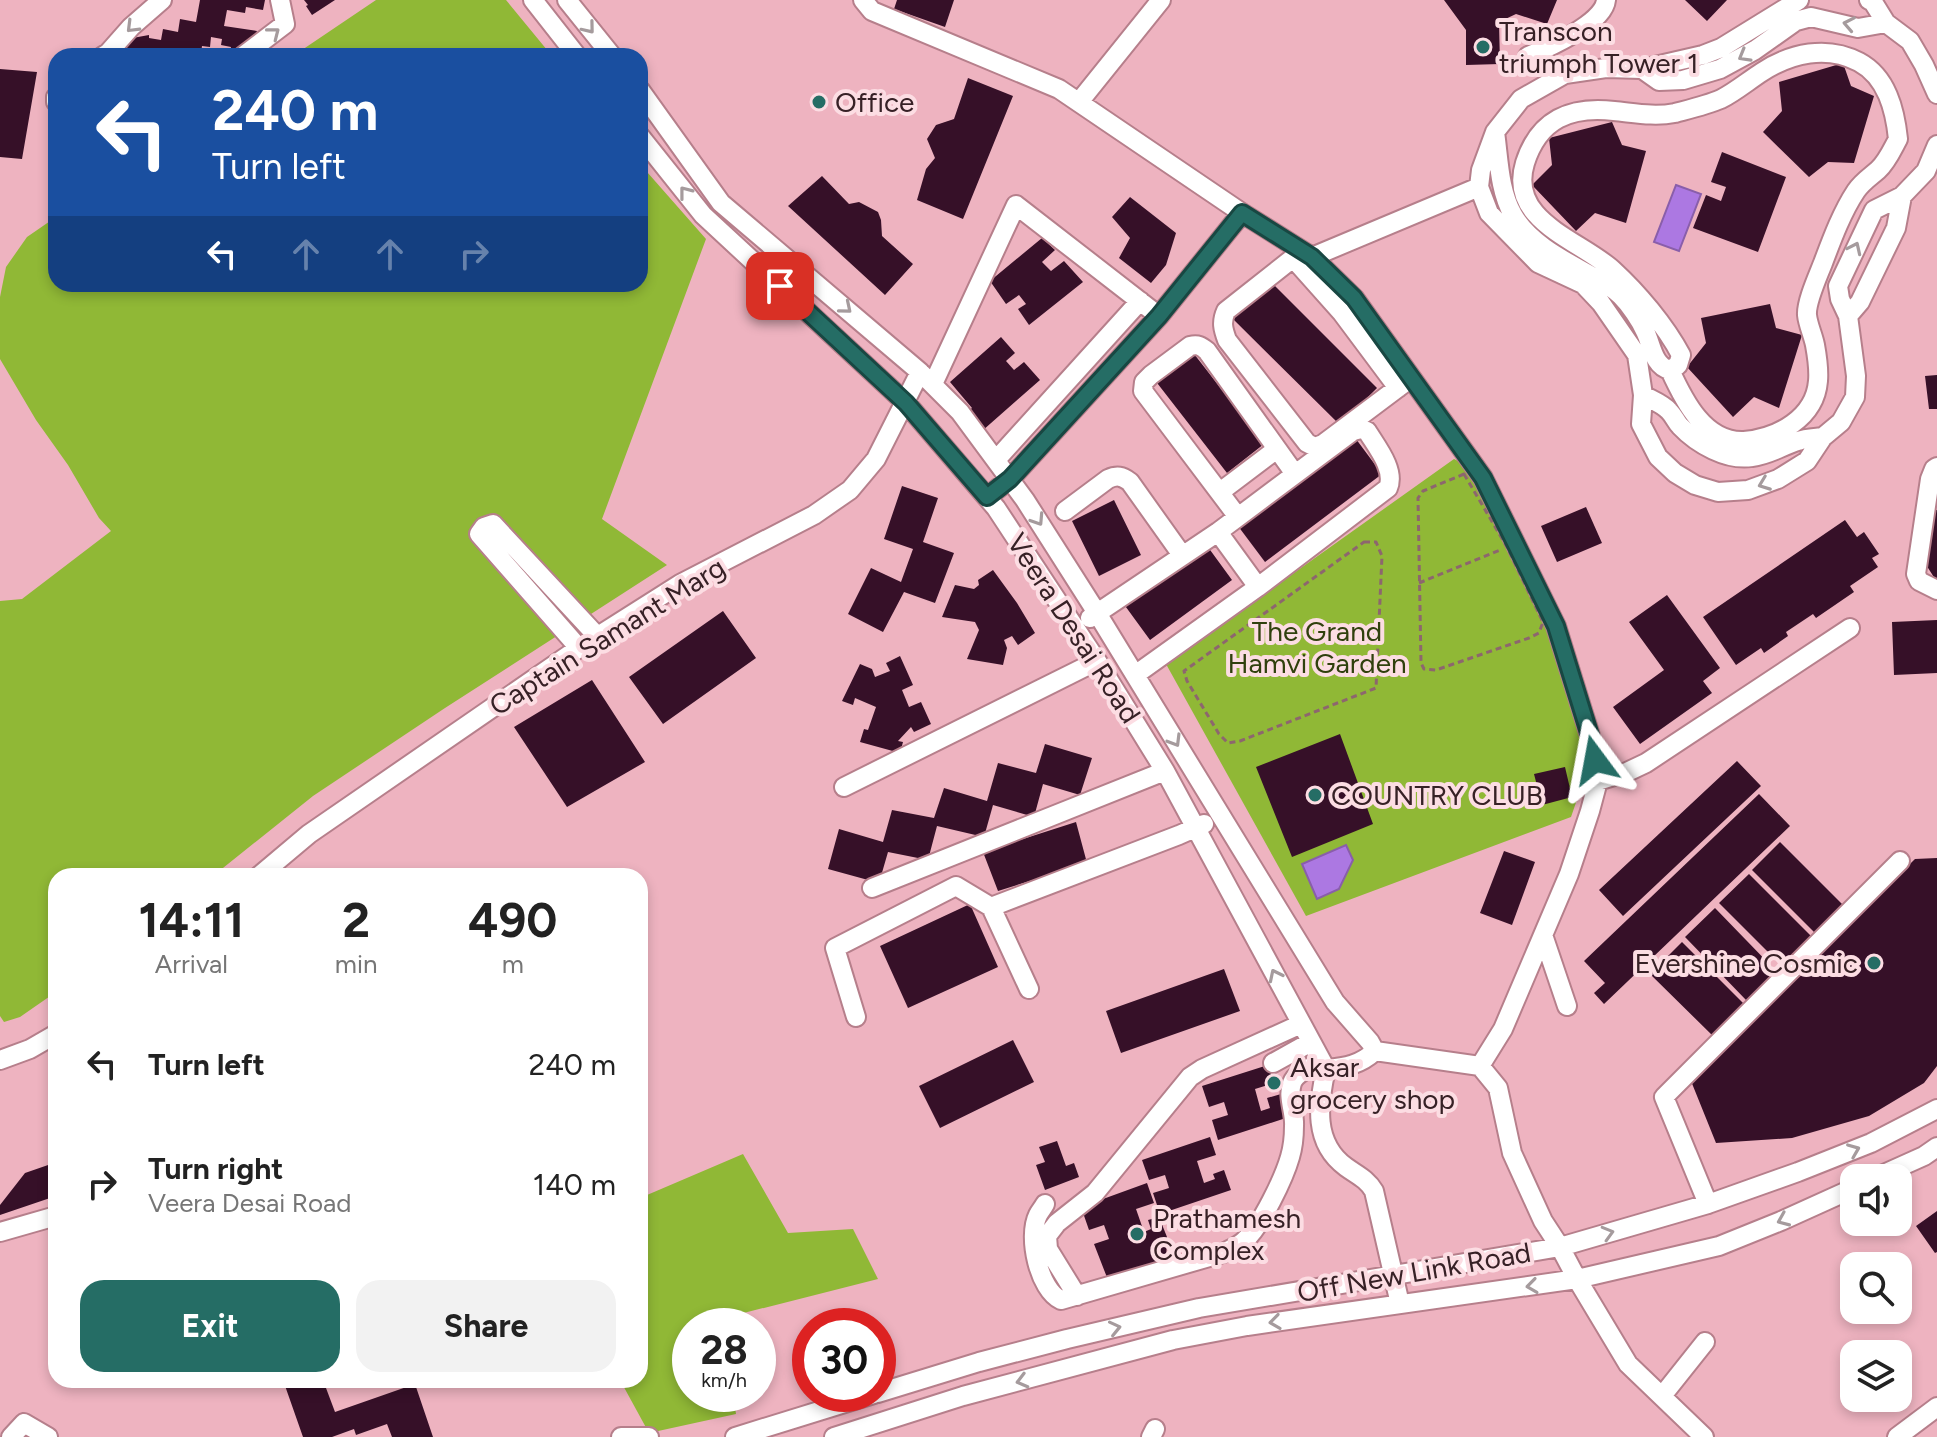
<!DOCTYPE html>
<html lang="en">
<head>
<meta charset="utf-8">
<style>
	:root { --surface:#fff; --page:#f2f2f2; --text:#222; --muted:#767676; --accent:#256d65 }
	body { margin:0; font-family:Figtree,sans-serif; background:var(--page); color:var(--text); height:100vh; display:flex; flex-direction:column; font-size:30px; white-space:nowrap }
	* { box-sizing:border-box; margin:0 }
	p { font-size:26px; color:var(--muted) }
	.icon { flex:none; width:44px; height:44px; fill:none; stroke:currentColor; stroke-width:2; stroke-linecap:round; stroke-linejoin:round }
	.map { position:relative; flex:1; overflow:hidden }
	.side { position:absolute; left:48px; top:868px; width:600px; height:520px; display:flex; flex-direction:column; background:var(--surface); border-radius:24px; box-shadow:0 4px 12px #0003 }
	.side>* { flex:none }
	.guide { position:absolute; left:48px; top:48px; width:600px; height:244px; border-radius:24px; box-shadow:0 4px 12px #0003; background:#1a4fa0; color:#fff; overflow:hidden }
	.controls { position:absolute; left:1840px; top:1164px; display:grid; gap:16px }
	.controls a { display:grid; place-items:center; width:72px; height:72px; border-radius:16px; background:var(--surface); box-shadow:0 4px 12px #0003; font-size:40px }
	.speed { position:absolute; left:672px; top:1308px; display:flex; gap:16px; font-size:40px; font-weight:700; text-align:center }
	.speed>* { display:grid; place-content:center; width:104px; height:104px; border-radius:50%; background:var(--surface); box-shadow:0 4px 12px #0003; line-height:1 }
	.speed small { font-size:20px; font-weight:400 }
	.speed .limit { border:12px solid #d22; background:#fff; color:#111 }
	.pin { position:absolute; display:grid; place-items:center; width:68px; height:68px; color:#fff; margin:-34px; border-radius:16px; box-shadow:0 4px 12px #0006 }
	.me { position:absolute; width:88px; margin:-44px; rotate:347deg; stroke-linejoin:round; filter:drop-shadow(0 0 6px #0008) }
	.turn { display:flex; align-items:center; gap:28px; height:168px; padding:0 32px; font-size:36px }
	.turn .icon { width:104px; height:104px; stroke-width:2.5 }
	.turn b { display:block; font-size:56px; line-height:68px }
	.lanes { display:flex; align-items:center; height:76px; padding:0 32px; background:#0003; justify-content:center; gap:40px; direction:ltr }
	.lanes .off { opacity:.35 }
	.eta { display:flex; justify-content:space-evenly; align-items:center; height:136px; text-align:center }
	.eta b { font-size:48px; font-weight:700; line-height:56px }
	.button { display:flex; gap:16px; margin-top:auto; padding:16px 32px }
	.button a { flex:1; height:92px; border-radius:24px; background:var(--accent); color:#fff; font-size:32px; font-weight:700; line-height:92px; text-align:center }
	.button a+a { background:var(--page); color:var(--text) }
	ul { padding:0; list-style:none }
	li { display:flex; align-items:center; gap:24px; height:120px; padding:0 32px }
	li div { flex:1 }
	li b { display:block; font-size:30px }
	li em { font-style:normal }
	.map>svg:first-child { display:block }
	.green { fill:#90b836 }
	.water { fill:#ac78e2; stroke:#895eaa; stroke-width:2 }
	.building { fill:#361028 }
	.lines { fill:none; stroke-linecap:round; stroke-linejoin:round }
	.minor-casing { stroke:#b67f8b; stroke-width:22 }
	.path { stroke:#8d666e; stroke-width:3; stroke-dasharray:6 4; stroke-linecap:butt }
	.minor { stroke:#fff; stroke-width:18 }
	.oneway { stroke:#a59b9d }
	.route-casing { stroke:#184742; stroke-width:20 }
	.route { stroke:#256d65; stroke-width:14 }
	.poi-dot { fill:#256d65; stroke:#fcdde3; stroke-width:3 }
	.labels { text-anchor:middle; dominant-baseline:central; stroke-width:8; stroke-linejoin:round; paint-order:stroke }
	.poi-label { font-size:28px; fill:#372126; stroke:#fcdde3; text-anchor:start }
	.street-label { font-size:28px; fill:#372126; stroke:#fcdde3 }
	.park-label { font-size:28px; fill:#30400d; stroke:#fcdde3 }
</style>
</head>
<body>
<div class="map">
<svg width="1937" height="1437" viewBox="0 0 1937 1437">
	<rect width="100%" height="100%" fill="#eeb3c0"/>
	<path class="green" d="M376,0H506L552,56H293Z
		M640,164L706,239L602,519L667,565L445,708L313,796L213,876H56V992L20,1017L4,1022L0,1016V601L22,599L111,531L99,518L68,465L36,420L0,359V297L6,267L27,237L56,217V284H640Z
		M1454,459L1464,464L1478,480L1551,627L1587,741L1581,788L1571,817L1306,916L1166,664Z
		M743,1154L788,1233L853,1229L878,1279L724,1318L725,1326H690V1394H733L736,1414L649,1433L620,1380H640V1198Z"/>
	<path class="water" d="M1676,185L1701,194L1679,251L1654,242Z
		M1346,845L1353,860L1339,889L1317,899L1302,864Z"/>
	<path class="building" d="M200,0H265L263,10L246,7L245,13L227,10L224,26L257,31L252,46L236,56L230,55L231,47L221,45L222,39L211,37L210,47L202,46L201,54L193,53L192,56H125L126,49L117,48L127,39L149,35V38L161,40L163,29L178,32L180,19L196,22Z
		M304,0H335L312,15L306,6L308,5Z
		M897,0H954L945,27L894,9Z
		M1444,0H1557L1547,24L1516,14L1499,22L1500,64L1466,65V30Z
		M1685,0H1727L1707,21Z
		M1843,63L1851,86L1874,96L1854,163L1828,162L1809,177L1763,132L1782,111L1779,82Z
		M0,69L37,72L22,159L0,157Z
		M968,78L1013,96L963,219L917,200L926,169L935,158L927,139L936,125L954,119Z
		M1612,122L1622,145L1646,151L1626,223L1595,213L1576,231L1532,185L1552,165L1549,138Z
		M1722,152L1786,177L1758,252L1693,228L1706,195L1721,201L1726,187L1711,182Z
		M822,176L849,204L859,202L878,212L881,220L882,236L913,264L885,295L788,206Z
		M1130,197L1176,233L1166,265L1151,283L1119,258L1130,238L1112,217Z
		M1042,238L1055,250L1042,262L1051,271L1064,261L1083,282L1029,325L1018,309L1026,304L1019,295L1006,304L990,281Z
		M1270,281L1377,388L1340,425L1233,319Z
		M1770,304L1776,328L1802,335L1779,408L1754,397L1733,417L1687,367L1706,343L1701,318Z
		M1001,337L1015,353L1006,361L1014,370L1024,362L1040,380L982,431L966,413L972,408L950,382Z
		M1191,350L1264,444L1227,473L1154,379Z
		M1937,375V409H1929L1925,376Z
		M1356,439L1382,474L1265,562L1238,526Z
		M902,486L938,498L923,542L954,553L935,603L904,592L883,632L848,614L871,568L901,582L913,549L884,539Z
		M1114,500L1141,555L1099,576L1072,521Z
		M1586,507L1602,543L1557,562L1541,526Z
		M1936,510H1937V582L1923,560Z
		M1845,520L1857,537L1864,532L1879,554L1872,558L1878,567L1850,586L1854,592L1816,618L1813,614L1786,632L1788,636L1764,653L1761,648L1736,665L1703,617Z
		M1205,543L1232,580L1150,640L1123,603Z
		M993,570L1017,603L1035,633L1018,645L1012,636L1004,640L1007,648L1003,665L967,659L979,630L975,622L942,617L955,585L974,589L979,585L978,580Z
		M1667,595L1720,668L1703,681L1712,693L1640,744L1613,707L1664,670L1629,622Z
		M723,611L756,658L663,724L629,677Z
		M1937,620V673L1894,675L1892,622Z
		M900,656L913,685L902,690L909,707L921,702L931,724L914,732L911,727L898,741L903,742L900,753L860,742L864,729L868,730L876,707L855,698L853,705L842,701L860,664L872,669L875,677L890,671L886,663Z
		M592,680L645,762L567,807L514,727Z
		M1340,734L1373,824L1292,857L1256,767Z
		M1045,744L1092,758L1080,795L1043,784L1034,817L993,805L984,837L937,826L928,860L888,852L879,883L828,869L839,829L883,842L892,810L934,818L944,788L987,801L998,763L1036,773Z
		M1737,761L1761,786L1623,916L1599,890Z
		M1565,767L1572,797L1542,805L1534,774Z
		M1759,794L1790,826L1604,1004L1594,993L1605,983L1584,961Z
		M1076,822L1087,863L998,891L983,852Z
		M1780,842L1843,905L1815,933L1752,870Z
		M1504,851L1535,862L1512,925L1480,913Z
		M1937,858V1066L1924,1083L1869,1116L1792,1138L1716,1143L1691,1081L1915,859Z
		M1749,874L1814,939L1784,968L1719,903Z
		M970,904L998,967L908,1008L880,946Z
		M1715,908L1777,972L1747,1001L1685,937Z
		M1682,942L1745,1005L1713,1036L1650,974Z
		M1224,969L1240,1011L1121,1053L1106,1011Z
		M1013,1040L1034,1082L940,1128L919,1086Z
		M1268,1065L1274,1083L1255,1089L1261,1111L1270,1108L1267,1098L1281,1094L1289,1117L1218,1140L1212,1120L1228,1115L1224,1102L1209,1107L1202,1086Z
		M1210,1137L1216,1155L1197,1161L1204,1183L1215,1179L1213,1174L1224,1170L1231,1190L1160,1214L1153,1193L1169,1188L1165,1175L1149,1180L1142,1160Z
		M1057,1141L1066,1166L1074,1163L1079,1177L1045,1190L1036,1165L1045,1162L1039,1147Z
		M51,1164L56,1178V1196L0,1215V1205L25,1173Z
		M1147,1183L1154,1203L1136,1209L1144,1232L1151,1229L1148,1220L1159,1217L1167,1237L1166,1263L1108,1280L1094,1244L1109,1239L1104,1225L1089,1230L1081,1207Z
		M1937,1211V1252L1935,1253L1916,1226Z
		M283,1380H323L335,1412L415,1384L433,1437H392L387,1424L356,1435L354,1429L332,1437H303Z"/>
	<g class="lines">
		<defs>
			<path id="minor" d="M533,0L577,56
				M567,0L612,56
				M863,0L872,11L1059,89L1242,213L1312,257L1354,298L1483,478L1556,626L1591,739L1598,781L1590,811L1569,874L1503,1029L1480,1066
				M1799,0L1721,48L1703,55L1642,69L1606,68L1565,74L1521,99L1495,132L1481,170L1479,187L1489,213L1538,263L1583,284L1601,303L1637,355L1643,395L1641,424L1658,457L1675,473L1695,485L1718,492L1748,490L1778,479L1807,461L1823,437L1841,422L1855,397L1856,376L1848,316L1840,299L1838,286L1874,210L1902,196L1926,171L1937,145
				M1869,0L1873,2L1886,23L1910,41L1924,65L1937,94
				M103,56L108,53L131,27L162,0
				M243,56L285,24L280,0
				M1528,56C1548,48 1604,23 1606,0
				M1642,69L1659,81L1683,80L1720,69L1755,50L1796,21L1811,17L1858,28L1886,23
				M640,90L721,203L920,372L960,412L1025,500L1097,613L1335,1002L1370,1042L1375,1051L1480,1066L1498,1088L1512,1153L1543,1221L1560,1247L1577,1279L1628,1364L1704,1437
				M56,97V102
				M1079,102L1161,0
				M1495,132C1499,160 1499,190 1513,215C1529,243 1563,260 1590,275C1601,281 1612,287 1621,296C1630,305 1640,320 1645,331C1652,345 1653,366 1670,370L1678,365L1681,355C1665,325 1638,293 1613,270C1580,240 1507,221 1525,163C1539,119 1570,106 1614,111C1635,113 1654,117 1675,113C1690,109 1707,105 1721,99C1735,92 1748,81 1762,72C1791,53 1827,45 1859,62C1887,77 1895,110 1898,139C1892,150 1887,162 1878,170C1870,177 1862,182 1856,191C1842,212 1832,239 1823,263C1818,276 1806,302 1807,315C1808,325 1813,335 1815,345C1817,356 1819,370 1818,381C1815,418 1778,438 1744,441C1705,443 1684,401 1670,370
				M640,136L703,215L906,403L996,508L1097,661L1165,771L1326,1069C1346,1067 1360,1065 1375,1051
				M1302,251L1226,311C1221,322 1223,329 1227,340L1307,443L1315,447L1323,444L1411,378
				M1312,257L1479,187
				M1293,258L1342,313L1398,388
				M1848,316L1860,302L1896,228L1902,196
				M933,384L1016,205L1159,316
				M1643,395C1652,400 1663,404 1669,411C1674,416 1676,422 1680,426C1697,444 1727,461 1752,457C1769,455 1782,446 1798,441C1806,438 1815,438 1823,437
				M996,460L1140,301
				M1937,467L1934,469L1930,479L1916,574L1919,581L1937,590
				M1220,492L1277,449
				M987,497L1010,479L1159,316L1242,213
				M1065,511L1108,479C1117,475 1122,476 1130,482L1182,555
				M1238,517L1143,391L1144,382L1151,375L1190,346C1198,344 1201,346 1207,351L1295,474
				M1090,618L1218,532L1353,431L1361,429L1367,431C1376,446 1396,470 1388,488L1258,587L1218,532
				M579,648L479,534L484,527L493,524L598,637
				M1135,675L1258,587
				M1598,781L1627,772L1646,763L1850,628
				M844,787L1097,661
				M259,876L309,834L579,648L680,584L814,515L850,490L876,459L920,372
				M872,888L1165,771
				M1543,935L1567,1006
				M1029,989L991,907L1179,835L1204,824
				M856,1017L835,948L956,886L991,907
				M0,1060L30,1049L56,1034
				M1273,1063L1311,1042
				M1326,1069C1318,1104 1313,1143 1346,1167C1357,1175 1367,1179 1374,1191L1400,1304
				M1875,1178L1924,1156L1937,1147
				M1045,1204C1043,1208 1040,1211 1038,1215C1027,1237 1039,1290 1061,1300L1223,1253C1231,1249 1239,1246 1245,1240C1261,1226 1284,1178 1290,1157C1293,1147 1294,1137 1294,1126C1295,1112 1287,1097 1292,1083C1296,1072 1312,1067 1322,1062
				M1708,1204L1664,1097L1900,861
				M0,1232L56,1216
				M1077,1296L1048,1249L1047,1236L1057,1223L1095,1193L1190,1077L1202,1069L1301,1024
				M878,1393L979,1362L1067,1339L1199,1308L1560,1247L1708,1204L1798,1172L1871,1143L1937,1109
				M1662,1396L1705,1342
				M11,1437L24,1423L48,1437
				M621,1437H649
				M735,1437L874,1394
				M834,1437L963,1396L1173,1340L1247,1326L1577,1279L1719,1246L1781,1221L1854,1188
				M1151,1437L1155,1429
				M1897,1437L1937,1407"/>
		</defs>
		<use href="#minor" class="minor-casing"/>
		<path class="path" d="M1464,474L1507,547L1543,622L1539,633L1529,638L1436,670L1424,669L1421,663L1418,498L1423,491Z
			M1364,542H1376L1382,556L1376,688L1240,741L1228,743L1219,734L1187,681L1184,671Z
			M1419,583L1500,550"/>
		<use href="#minor" class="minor"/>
	</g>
	<defs><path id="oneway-chevron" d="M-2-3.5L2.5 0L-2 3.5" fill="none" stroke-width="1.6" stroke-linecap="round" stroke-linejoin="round" transform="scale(2)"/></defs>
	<g class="oneway">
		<use href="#oneway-chevron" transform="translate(1849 24) rotate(-169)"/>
		<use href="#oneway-chevron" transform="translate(132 27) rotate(135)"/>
		<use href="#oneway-chevron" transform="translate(589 28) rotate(51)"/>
		<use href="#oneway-chevron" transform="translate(274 33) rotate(-38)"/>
		<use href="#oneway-chevron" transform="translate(1744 56) rotate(150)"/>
		<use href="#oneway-chevron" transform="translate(685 192) rotate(-128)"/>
		<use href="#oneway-chevron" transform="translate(1855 248) rotate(-65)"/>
		<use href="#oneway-chevron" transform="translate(846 308) rotate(40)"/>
		<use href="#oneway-chevron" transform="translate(1764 484) rotate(159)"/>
		<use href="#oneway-chevron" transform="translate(1038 520) rotate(57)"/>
		<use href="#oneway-chevron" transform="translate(1175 741) rotate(59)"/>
		<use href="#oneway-chevron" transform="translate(1275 975) rotate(-116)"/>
		<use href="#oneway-chevron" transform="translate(1854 1150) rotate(-22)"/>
		<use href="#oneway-chevron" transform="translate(1783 1220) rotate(157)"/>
		<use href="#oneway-chevron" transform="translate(1608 1233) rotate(-16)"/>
		<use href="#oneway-chevron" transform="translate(1532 1286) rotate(172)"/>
		<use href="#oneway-chevron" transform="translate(1275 1322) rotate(172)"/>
		<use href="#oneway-chevron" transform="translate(1115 1328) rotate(-13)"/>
		<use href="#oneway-chevron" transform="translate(1022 1381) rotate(165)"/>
	</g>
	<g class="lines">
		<defs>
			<path id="route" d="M780,286L906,403L987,497L1010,479L1159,316L1242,213L1312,257L1354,298L1483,478L1556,626L1591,739L1595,760"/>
		</defs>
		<use href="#route" class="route-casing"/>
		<use href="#route" class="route"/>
	</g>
	<g class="poi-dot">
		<circle cx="1483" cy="47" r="8"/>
		<circle cx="819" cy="102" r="8"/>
		<circle cx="1315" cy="795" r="8"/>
		<circle cx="1874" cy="963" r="8"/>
		<circle cx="1274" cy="1083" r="8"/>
		<circle cx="1137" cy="1234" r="8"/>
	</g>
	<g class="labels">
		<g class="poi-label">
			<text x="1499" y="31">Transcon<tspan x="1499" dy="32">triumph Tower 1</tspan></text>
			<text x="835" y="102">Office</text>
			<text x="1331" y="795">COUNTRY CLUB</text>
			<text x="1858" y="963" text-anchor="end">Evershine Cosmic</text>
			<text x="1290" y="1067">Aksar<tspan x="1290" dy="32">grocery shop</tspan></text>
			<text x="1153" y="1218">Prathamesh<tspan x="1153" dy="32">Complex</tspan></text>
		</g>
		<g class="street-label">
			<text transform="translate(1074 628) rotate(57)">Veera Desai Road</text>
			<text transform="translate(607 636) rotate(-32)">Captain Samant Marg</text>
			<text transform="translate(1414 1272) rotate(-10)">Off New Link Road</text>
		</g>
		<g class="park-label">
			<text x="1317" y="631">The Grand<tspan x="1317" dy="32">Hamvi Garden</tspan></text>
		</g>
	</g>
</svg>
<div class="controls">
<a><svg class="icon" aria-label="sound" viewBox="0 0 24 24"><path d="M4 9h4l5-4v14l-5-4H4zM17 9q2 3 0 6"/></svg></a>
<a><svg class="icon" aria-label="search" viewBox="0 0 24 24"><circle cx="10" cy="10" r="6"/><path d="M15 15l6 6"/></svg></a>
<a><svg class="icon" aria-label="layers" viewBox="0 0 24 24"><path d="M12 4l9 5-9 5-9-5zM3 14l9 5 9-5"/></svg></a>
</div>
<div class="speed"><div>28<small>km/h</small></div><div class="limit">30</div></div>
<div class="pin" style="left:780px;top:286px;background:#d93025"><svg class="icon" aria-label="arrive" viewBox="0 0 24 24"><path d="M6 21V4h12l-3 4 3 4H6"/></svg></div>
<svg class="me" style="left:1595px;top:760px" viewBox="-20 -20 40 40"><path d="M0-17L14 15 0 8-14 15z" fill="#256d65" stroke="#fff" stroke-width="4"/></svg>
<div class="guide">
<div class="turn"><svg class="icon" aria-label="left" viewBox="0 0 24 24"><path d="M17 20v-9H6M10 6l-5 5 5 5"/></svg><div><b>240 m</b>Turn left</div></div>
<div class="lanes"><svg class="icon" aria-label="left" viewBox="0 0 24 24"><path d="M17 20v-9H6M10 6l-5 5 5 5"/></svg><svg class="icon off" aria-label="ahead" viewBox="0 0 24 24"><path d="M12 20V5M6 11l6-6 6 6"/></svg><svg class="icon off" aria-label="ahead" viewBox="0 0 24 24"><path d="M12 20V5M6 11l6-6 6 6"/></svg><svg class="icon off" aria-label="right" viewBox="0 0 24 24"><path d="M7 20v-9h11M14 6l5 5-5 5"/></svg></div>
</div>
<section class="side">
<div class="eta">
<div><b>14:11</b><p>Arrival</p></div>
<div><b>2</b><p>min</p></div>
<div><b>490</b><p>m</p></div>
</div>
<ul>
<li><svg class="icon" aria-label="left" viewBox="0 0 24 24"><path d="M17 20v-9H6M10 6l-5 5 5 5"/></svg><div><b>Turn left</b></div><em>240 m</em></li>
<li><svg class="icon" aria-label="right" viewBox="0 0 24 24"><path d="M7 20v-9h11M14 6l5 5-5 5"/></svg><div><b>Turn right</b><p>Veera Desai Road</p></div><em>140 m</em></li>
</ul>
<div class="button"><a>Exit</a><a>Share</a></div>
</section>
</div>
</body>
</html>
